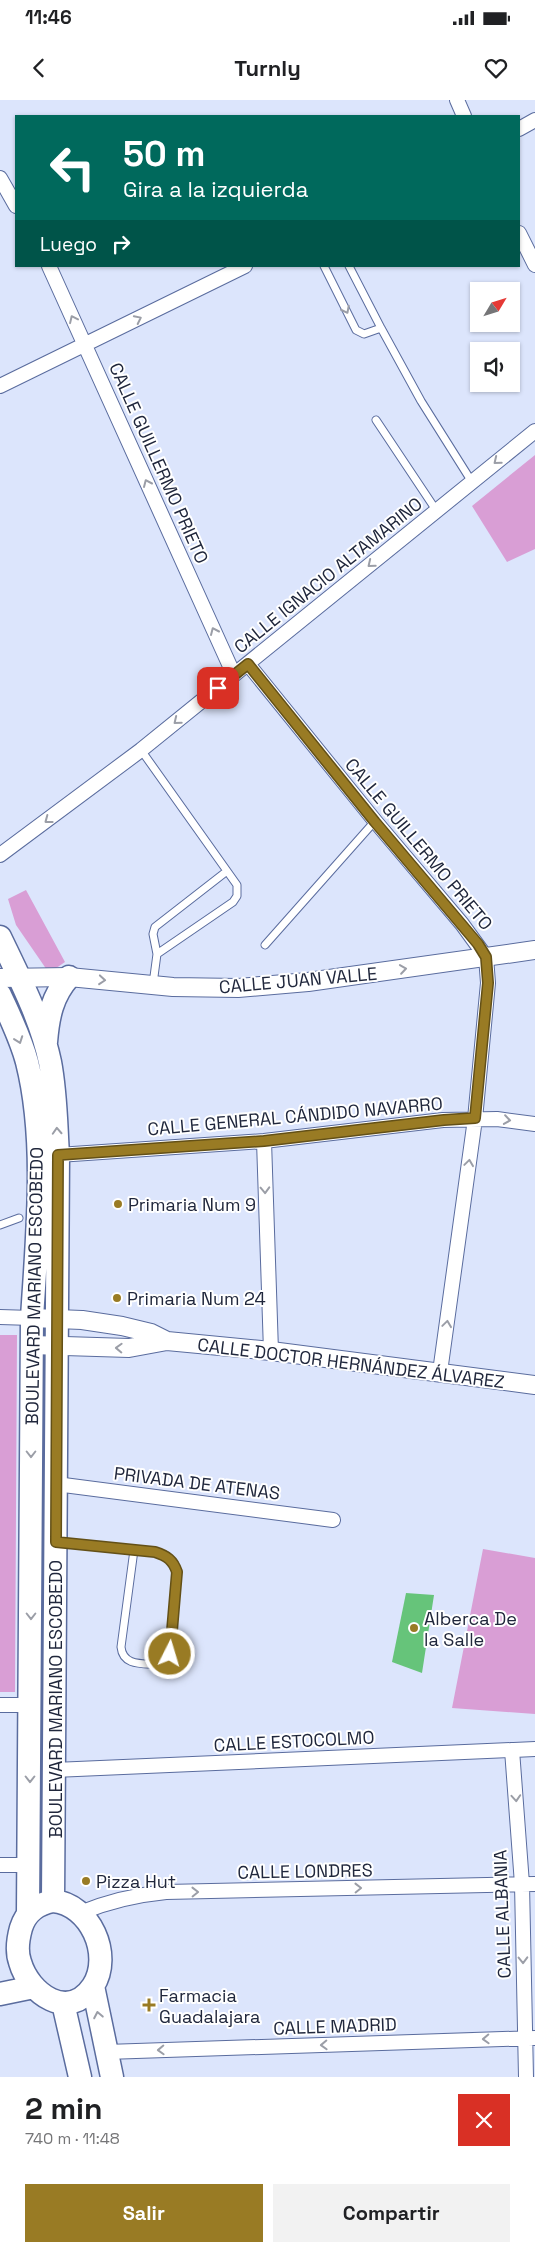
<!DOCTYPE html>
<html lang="es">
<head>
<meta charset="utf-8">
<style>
	:root { --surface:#fff; --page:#f2f2f2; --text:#202124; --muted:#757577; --accent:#997b24 }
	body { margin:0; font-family:"Space Grotesk",sans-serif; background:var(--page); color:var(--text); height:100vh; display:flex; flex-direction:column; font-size:19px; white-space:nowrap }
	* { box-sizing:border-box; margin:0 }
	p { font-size:16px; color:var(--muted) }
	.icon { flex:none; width:28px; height:28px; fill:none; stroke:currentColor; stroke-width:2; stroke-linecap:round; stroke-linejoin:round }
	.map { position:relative; height:1977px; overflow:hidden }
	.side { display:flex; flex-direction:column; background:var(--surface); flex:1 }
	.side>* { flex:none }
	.banner { position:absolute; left:15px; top:15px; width:505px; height:152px; border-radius:0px; box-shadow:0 1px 4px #0004; background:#00695c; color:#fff; overflow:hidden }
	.needle { width:32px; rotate:52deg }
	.tools { position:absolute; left:470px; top:182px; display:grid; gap:10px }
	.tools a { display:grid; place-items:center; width:50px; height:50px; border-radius:0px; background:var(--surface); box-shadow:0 1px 4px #0004; font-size:25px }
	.pin { position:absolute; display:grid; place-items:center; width:42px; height:42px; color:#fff; margin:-21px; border-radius:10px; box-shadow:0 2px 8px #0006 }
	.me { position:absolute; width:55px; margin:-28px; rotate:5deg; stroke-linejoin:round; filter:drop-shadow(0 0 4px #0008) }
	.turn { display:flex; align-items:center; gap:18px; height:105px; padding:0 25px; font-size:22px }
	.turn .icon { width:65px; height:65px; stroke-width:2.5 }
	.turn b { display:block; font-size:35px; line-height:42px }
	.then { display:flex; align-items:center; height:48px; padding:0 25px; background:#0003; gap:10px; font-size:19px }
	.round { display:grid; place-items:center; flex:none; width:52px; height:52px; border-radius:0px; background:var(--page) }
	.overview { display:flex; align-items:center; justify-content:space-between; height:85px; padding:0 25px }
	h1 { font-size:30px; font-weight:800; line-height:38px }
	.primary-button { display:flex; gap:10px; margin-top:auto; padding:10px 25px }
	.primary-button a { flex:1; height:58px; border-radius:0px; background:var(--accent); color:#fff; font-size:20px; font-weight:800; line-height:58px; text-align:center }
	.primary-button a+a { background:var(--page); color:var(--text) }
	.status { display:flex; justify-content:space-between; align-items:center; height:35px; padding:0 25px; background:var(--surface); direction:ltr }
	.status svg { height:14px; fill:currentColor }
	header { display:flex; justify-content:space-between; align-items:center; height:65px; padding:0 25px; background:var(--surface); font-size:22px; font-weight:800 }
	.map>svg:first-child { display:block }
	.green { fill:#d99ed5 }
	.water { fill:#66c47a }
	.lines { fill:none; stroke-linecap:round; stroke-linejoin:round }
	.service-casing { stroke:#5a6c9e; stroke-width:9 }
	.minor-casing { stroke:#5a6c9e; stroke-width:16 }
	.tertiary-casing { stroke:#5a6c9e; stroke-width:20 }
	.primary-casing { stroke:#5a6c9e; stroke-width:25 }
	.service { stroke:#fff; stroke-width:7 }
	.minor { stroke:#fff; stroke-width:14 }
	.tertiary { stroke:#fff; stroke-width:18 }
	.primary { stroke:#fff; stroke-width:22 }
	.oneway { stroke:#9b9ea7 }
	.route-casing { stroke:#635017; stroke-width:12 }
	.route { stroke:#997b24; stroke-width:9 }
	.poi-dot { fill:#997b24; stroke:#fff; stroke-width:2 }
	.labels { text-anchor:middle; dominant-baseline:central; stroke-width:4; stroke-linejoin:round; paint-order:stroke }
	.street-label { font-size:18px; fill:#20273c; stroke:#fff }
	.poi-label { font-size:18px; fill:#20273c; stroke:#fff; text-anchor:start }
</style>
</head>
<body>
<div class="status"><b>11:46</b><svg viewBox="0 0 49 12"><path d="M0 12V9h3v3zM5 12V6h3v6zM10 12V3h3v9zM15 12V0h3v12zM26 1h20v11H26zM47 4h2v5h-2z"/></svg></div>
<header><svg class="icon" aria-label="back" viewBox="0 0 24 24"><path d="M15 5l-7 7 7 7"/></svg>Turnly<svg class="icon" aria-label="heart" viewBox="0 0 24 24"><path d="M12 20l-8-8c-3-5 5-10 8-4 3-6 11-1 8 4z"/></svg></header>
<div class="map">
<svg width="535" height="1977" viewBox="0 0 535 1977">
	<rect width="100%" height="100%" fill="#dce5fc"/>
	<path class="green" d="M535,355V449L507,462L472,406Z
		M26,790L65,862L49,873L16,825L8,799Z
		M0,1235H17L15,1592H0Z
		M483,1449L535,1458V1614L452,1608Z"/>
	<path class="water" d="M406,1493L434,1495L422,1573L392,1562Z"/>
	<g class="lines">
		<defs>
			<path id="service" d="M324,166L356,230L364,234L381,228L349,166
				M381,228L421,301L472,382
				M376,320L436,410
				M141,650L237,785V796L233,802L157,854
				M265,845L375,721
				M153,884L157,854L153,834L155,827L227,771
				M0,1125L19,1118
				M59,1442L155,1452L167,1456L174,1463L177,1472L171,1554L161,1565C144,1563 123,1567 121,1547L134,1450"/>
			<path id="minor" d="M457,0L464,16
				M519,29L535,20
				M0,78L16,106
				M519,133L535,165
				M49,166L234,575
				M0,286L245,166
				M248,564L375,721L462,824L486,857L488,883L475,1019L440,1272
				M0,755L141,650L535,331
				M264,1041L271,1251
				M58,1055L264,1041L443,1020L497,1019L535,1024
				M0,1217L32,1218
				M56,1384L333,1420
				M0,1605H30
				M512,1650L522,1784L526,1977
				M54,1670L535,1649
				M0,1765H29
				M80,1813C109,1801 135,1795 166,1792L535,1784
				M106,1952L535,1938"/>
			<path id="tertiary" d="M0,878L69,877L173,887L238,888L308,882L535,850
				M32,1218L82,1220L122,1226L151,1233L167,1241L271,1251L535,1285
				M32,1245L129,1248L167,1241"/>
			<path id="primary" d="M0,837C19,877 41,919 50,962C56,993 56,1024 58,1055L53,1801
				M0,895C10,917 21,939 27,962C47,1041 37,1137 32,1218L28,1813
				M46,942C48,917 52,896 69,877
				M53,1801C90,1804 113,1855 93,1886C69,1922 29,1894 20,1862C16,1851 18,1839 21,1828C26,1812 37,1804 53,1801Z
				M93,1886L112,1977
				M0,1894L34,1887
				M63,1903L80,1977"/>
		</defs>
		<use href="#service" class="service-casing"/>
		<use href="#minor" class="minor-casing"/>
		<use href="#tertiary" class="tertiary-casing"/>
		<use href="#primary" class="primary-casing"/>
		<use href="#service" class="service"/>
		<use href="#minor" class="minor"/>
		<use href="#tertiary" class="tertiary"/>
		<use href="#primary" class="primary"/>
	</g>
	<defs><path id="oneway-chevron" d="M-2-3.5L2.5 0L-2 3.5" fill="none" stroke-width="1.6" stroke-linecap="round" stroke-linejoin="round" transform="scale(1.25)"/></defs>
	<g class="oneway">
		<use href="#oneway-chevron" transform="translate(346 210) rotate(63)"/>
		<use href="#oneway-chevron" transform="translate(73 219) rotate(-115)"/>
		<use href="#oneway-chevron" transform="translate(138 219) rotate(-26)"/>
		<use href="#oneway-chevron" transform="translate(497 361) rotate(141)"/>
		<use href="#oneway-chevron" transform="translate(147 383) rotate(-114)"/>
		<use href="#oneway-chevron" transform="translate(371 464) rotate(141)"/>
		<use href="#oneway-chevron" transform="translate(214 531) rotate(-114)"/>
		<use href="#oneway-chevron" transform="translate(177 621) rotate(141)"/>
		<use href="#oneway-chevron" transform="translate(48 720) rotate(143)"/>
		<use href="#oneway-chevron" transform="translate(403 869) rotate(-8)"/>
		<use href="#oneway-chevron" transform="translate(102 880) rotate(5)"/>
		<use href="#oneway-chevron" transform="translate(19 940) rotate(70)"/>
		<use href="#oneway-chevron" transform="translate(507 1020) rotate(8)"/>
		<use href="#oneway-chevron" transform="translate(57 1031) rotate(-93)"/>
		<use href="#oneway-chevron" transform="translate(469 1063) rotate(-82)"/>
		<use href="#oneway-chevron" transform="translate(265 1090) rotate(88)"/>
		<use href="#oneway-chevron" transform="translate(447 1224) rotate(-82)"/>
		<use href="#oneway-chevron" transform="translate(119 1248) rotate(-178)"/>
		<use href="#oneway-chevron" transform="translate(31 1354) rotate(90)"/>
		<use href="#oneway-chevron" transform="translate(31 1516) rotate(90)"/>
		<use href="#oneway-chevron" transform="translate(30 1679) rotate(90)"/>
		<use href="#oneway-chevron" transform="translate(516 1698) rotate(86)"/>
		<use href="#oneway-chevron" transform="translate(358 1788) rotate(-1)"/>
		<use href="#oneway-chevron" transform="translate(195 1792) rotate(-1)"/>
		<use href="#oneway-chevron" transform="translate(523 1860) rotate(89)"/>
		<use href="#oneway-chevron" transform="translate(98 1915) rotate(-101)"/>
		<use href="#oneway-chevron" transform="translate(486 1939) rotate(178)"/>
		<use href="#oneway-chevron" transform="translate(324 1945) rotate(178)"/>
		<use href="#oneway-chevron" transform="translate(161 1950) rotate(178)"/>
	</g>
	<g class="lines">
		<defs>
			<path id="route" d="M170,1554L177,1472C173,1460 167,1456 155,1452L56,1442L58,1055L264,1041L444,1020L475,1018L488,883L486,857L478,844L375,722L248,564L218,588"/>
		</defs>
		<use href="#route" class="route-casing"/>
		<use href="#route" class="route"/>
	</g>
	<g class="poi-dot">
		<circle cx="118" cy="1104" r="5"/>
		<circle cx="117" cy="1198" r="5"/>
		<circle cx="414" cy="1528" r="5"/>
		<circle cx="86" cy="1781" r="5"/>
		<path d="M146.5 1897.5h5v5h5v5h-5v5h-5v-5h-5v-5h5z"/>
	</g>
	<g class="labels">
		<g class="street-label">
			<text transform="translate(159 363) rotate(66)">CALLE GUILLERMO PRIETO</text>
			<text transform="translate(328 475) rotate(-39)">CALLE IGNACIO ALTAMARINO</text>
			<text transform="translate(419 744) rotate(50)">CALLE GUILLERMO PRIETO</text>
			<text transform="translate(298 880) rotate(-5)">CALLE JUAN VALLE</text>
			<text transform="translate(295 1016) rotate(-5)">CALLE GENERAL CÁNDIDO NAVARRO</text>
			<text transform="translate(34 1186) rotate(-89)">BOULEVARD MARIANO ESCOBEDO</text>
			<text transform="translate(351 1263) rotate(7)">CALLE DOCTOR HERNÁNDEZ ÁLVAREZ</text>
			<text transform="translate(197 1383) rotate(7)">PRIVADA DE ATENAS</text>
			<text transform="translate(55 1599) rotate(-90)">BOULEVARD MARIANO ESCOBEDO</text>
			<text transform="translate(294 1641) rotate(-3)">CALLE ESTOCOLMO</text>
			<text transform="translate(305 1771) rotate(-1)">CALLE LONDRES</text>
			<text transform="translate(502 1814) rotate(-92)">CALLE ALBANIA</text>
			<text transform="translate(335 1926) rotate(-2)">CALLE MADRID</text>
		</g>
		<g class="poi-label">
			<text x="128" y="1104">Primaria Num 9</text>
			<text x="127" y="1198">Primaria Num 24</text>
			<text x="424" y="1518">Alberca De<tspan x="424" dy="21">la Salle</tspan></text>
			<text x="96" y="1781">Pizza Hut</text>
			<text x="159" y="1895">Farmacia<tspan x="159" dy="21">Guadalajara</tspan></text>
		</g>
	</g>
</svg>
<div class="tools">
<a><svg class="needle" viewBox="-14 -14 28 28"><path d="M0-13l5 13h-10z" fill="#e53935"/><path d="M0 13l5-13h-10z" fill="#757577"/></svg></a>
<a><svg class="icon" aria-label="sound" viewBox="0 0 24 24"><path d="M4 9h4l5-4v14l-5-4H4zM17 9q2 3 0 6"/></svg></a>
</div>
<div class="pin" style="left:218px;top:588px;background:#d93025"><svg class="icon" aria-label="arrive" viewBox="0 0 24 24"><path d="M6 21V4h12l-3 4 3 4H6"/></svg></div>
<svg class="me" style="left:170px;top:1554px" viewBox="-20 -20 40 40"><circle r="17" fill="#997b24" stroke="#fff" stroke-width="3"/><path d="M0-11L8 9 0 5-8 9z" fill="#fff"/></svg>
<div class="banner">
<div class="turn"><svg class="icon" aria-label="left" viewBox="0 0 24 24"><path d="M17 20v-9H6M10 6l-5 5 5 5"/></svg><div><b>50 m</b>Gira a la izquierda</div></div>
<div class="then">Luego<svg class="icon" aria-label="right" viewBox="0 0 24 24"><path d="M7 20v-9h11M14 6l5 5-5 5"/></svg></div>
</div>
</div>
<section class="side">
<div class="overview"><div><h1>2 min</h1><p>740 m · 11:48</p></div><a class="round" style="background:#d93025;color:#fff"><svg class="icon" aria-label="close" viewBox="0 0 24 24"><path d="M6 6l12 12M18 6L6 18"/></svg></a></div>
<div class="primary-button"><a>Salir</a><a>Compartir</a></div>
</section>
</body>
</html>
